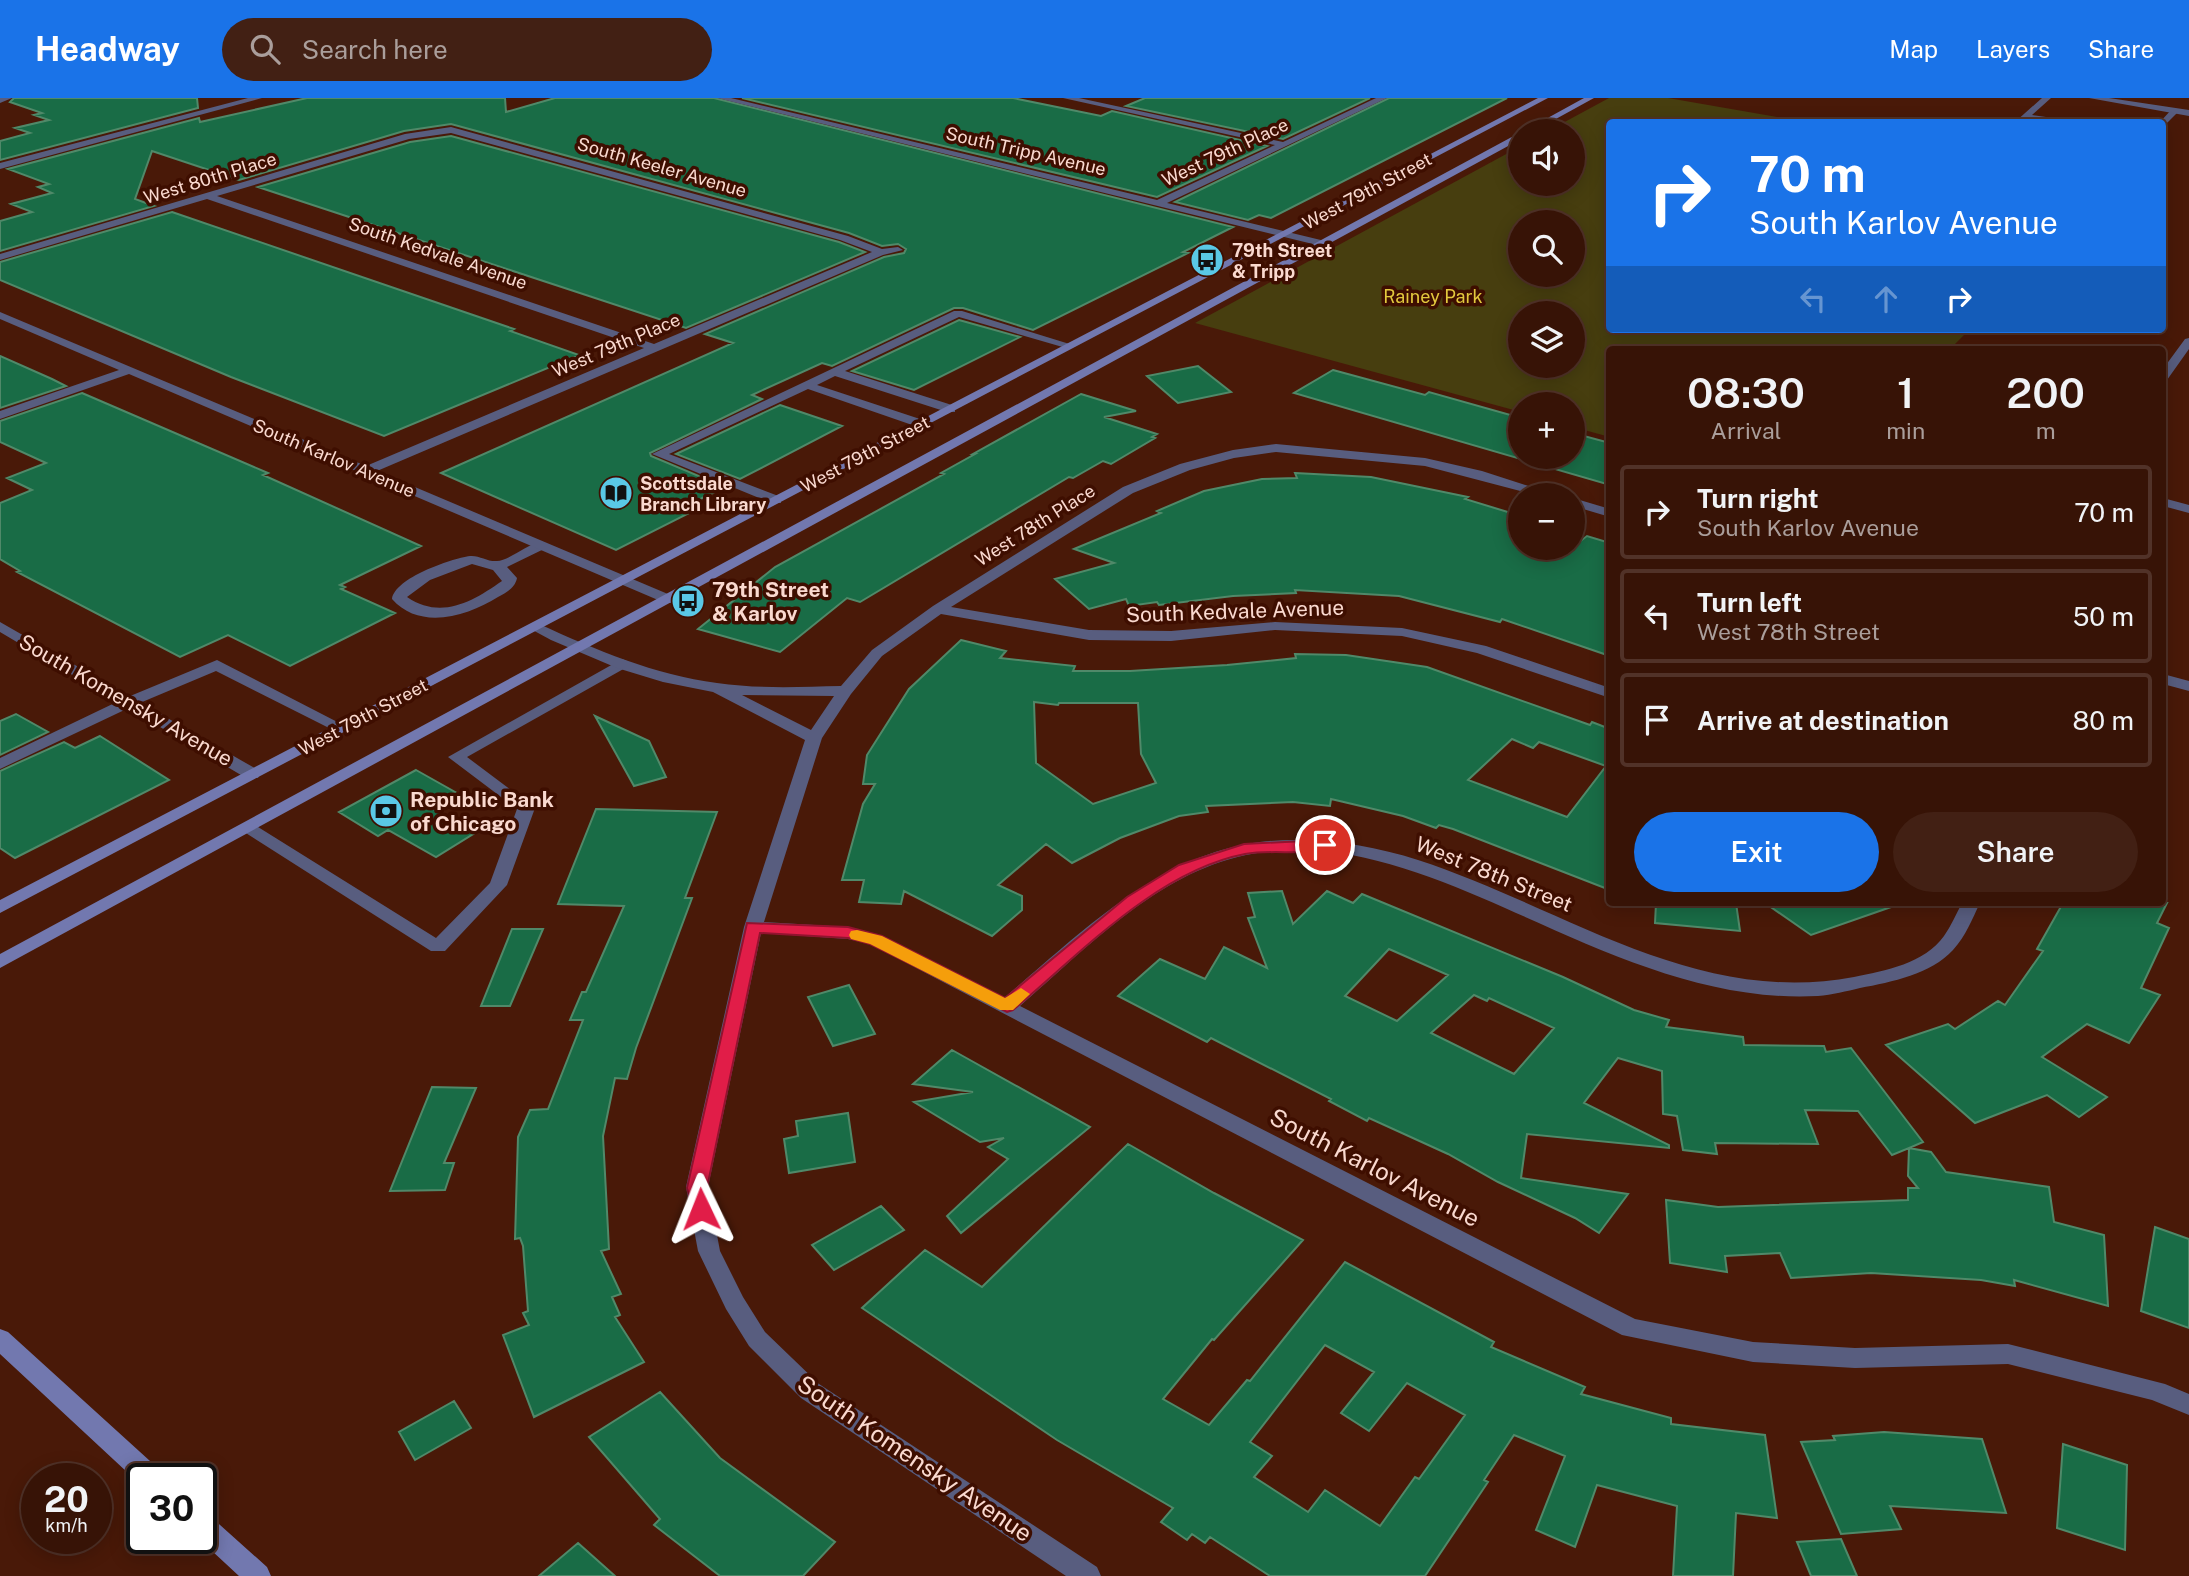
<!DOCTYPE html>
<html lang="en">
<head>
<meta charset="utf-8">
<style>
	:root { --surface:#371306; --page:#422014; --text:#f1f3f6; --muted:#aa9e9b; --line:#513228; --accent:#1a73e8 }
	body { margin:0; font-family:"Public Sans",sans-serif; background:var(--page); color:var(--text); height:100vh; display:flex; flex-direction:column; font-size:26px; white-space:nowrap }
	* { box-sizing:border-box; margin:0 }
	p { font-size:23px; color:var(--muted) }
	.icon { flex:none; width:38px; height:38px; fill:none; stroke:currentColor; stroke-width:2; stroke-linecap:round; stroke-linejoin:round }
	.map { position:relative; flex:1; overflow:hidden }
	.details { position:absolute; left:1606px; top:248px; width:560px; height:560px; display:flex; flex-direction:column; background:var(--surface); border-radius:7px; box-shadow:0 4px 18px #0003,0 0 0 2px var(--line) }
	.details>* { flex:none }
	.top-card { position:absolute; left:1606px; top:21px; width:560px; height:214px; border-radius:7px; box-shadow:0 4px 18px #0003,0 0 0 2px var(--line); background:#1a73e8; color:#fff; overflow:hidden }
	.controls { position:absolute; left:1508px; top:21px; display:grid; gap:14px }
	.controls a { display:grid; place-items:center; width:77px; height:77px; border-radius:50%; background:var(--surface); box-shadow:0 4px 18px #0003,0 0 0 2px var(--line); font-size:35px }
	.speed { position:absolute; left:21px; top:1365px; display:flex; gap:14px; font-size:35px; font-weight:700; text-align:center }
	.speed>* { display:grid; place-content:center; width:91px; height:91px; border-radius:50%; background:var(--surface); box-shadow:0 4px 18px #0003,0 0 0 2px var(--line); line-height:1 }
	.speed small { font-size:18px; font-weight:400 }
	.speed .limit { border:4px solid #111; border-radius:10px; background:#fff; color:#111 }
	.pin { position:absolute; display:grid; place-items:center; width:60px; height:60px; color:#fff; margin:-30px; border:4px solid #fff; border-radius:50%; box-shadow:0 2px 7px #0007 }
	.me { position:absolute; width:77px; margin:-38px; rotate:358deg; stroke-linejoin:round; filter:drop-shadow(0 0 5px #0008) }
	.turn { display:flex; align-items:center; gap:24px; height:147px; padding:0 28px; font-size:32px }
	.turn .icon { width:91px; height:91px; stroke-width:2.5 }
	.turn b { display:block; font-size:49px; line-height:60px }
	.lanes { display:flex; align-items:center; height:66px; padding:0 28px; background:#0003; justify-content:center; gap:35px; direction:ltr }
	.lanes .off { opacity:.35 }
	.eta { display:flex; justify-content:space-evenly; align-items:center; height:119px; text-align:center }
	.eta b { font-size:42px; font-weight:600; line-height:49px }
	.primary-button { display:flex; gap:14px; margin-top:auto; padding:14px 28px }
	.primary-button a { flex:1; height:80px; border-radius:42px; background:var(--accent); color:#fff; font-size:28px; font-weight:600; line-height:80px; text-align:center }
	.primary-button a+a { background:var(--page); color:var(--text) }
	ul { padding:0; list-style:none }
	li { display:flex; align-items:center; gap:21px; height:94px; margin:0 14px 10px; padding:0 14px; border:4px solid var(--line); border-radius:7px }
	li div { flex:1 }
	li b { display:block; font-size:26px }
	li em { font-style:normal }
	header { display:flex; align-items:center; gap:42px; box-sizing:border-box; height:98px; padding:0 35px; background:var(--accent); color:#fff }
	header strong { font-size:33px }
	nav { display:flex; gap:38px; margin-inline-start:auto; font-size:24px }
	.search { width:490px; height:63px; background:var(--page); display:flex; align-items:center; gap:18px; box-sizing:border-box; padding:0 24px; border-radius:38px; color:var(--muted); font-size:26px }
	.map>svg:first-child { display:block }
	.green { fill:#473e0f; fill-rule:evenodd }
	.building { fill:#196c46; stroke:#508969; stroke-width:2; fill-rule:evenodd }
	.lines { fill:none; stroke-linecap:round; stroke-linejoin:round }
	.service { fill:#585d7f; fill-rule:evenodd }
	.minor { fill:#585d7f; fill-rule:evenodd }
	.secondary { fill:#7278af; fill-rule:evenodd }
	.route { fill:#e11d48; stroke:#92132f; stroke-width:2 }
	.slow { fill:#f59e0b }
	.labels { text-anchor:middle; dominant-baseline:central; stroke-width:7; stroke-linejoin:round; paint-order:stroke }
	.far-street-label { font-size:18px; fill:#fad9cf; stroke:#3e0e00 }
	.far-poi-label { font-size:18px; font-weight:bold; fill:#fad9cf; stroke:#3e0e00; text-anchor:start }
	.far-park-label { font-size:18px; fill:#e3c93d; stroke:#3e0e00 }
	.poi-label { font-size:21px; font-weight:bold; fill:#fad9cf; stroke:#3e0e00; text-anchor:start }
	.street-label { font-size:21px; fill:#fad9cf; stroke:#3e0e00 }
	.near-street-label { font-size:24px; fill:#fad9cf; stroke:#3e0e00 }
</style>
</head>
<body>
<header>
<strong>Headway</strong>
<div class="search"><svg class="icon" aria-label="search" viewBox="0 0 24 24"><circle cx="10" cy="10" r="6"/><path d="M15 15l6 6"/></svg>Search here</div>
<nav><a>Map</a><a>Layers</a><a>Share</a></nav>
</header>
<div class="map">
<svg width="2189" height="1478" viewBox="0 0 2189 1478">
	<rect width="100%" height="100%" fill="#491908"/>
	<path class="green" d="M1609,0H1668L1806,24H1610V231H1970L1949,252H1610V339L1573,329V306H1521V314L1195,225L1521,48V86H1573V33H1548ZM1521,124H1573V177H1521ZM1521,215H1573V268H1521Z"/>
	<path class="building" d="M14,0H197L198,10L0,62V43L30,35L15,30L49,22L34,17L42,15L10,4Z
		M307,0H505L506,14L555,0H714L1233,129L1183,154L1188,155L1033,232L963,210H954L832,268L822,265L752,297L762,301L650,355L651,358L725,389L692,405L701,409L616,452L441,375L733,245L705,236L884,159L904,155L906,151L898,146L882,148L849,135L451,26L404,33L239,82L152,53L135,101L154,108L0,153V123L32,114L11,106L52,95L38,89L49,86L8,71L199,20L200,24Z
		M742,0H1013L1101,18L1112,13L1267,48L1157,99Z
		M1145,0H1370L1283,41L1126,8Z
		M1389,0H1507L1271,120L1259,117L1248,122L1175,104Z
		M451,38L839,144L865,154L686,230L258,89L410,44Z
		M172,114L514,231L510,233L579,257L384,338L231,279L0,182V164Z
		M959,222L1020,239L914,292L852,273Z
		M0,258L52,281L66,288L0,310Z
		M1198,268L1231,294L1178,305L1147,278Z
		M1333,272L1425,297L1429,294L1521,320V359H1573V335L1610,345V387L1294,295Z
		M82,295L268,375L263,377L421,448L340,487L345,489L341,491L395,515L290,568L228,537L180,559L17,474L20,473L0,461V405L32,392L7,380L46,365L0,344V323Z
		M1081,296L1136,313L1104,319L1157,336L1152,339L1155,340L1111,366L1103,363L1073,380L1069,379L860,504L847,500L780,554L698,531L775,469L944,376L941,375L975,356H973Z
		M780,307L842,328L740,381L676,356Z
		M1295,375L1371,379L1468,399L1465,401L1521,418V450L1557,461L1587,438L1610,445V558L1502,521L1500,524L1399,498L1295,492L1296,495L1233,498L1159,507L1157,504L1129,508L1126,501L1089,511L1055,481L1114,465L1074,451L1161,415L1157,413L1204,393L1262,381L1297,380Z
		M961,542L1006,553L1000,560L1075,568L1073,573H1130L1227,567L1296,560L1295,556L1346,557L1427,569L1590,627L1592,624L1610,631V792L1453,731L1439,727L1436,730L1403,718L1331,701L1330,708L1293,704L1206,708L1208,714L1179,718L1120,740L1072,765L1046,746L998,787L1022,798V812L992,838L904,793L901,806L859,804L864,782H842L863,706L875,686H863L867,657L909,591ZM1034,604L1058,607L1059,605H1138L1141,656L1156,685L1093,706L1036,665ZM1512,641L1533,650L1539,644L1606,668L1567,719L1468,682Z
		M16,616L48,634L0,657V623Z
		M595,618L649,643L666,679L634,688Z
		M100,638L169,682L15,760L0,750V673L64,644L75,650Z
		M416,672L455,694L429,709L478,733L436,759L388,732L378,738L339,714Z
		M596,711L717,714L685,800H692L636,950L627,981L615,980L603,1038L609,1151L601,1153L621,1196L612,1199L620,1217L615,1219L644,1264L534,1319L503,1237L529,1227L523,1215L528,1213L523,1148L520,1140L515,1141L518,1039L530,1012L548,1011L583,922H570L582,894H586L624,808L558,806Z
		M1282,793L1293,826L1327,793L1353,805L1362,796L1563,879L1634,912L1669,922L1666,929L1743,939L1744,947L1824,948L1826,954L1851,950L1923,1044L1909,1050L1931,1054L1946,1074L2049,1089L2054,1124L2104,1137L2108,1208L2014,1182L2015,1188L1981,1182L1871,1175L1791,1180L1780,1155L1725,1158L1727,1174L1670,1165L1666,1102L1718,1109L1908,1102V1090H1918L1908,1078L1909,1050L1892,1057L1858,1013L1805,1012L1818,1046L1715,1045L1717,1056L1683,1052L1677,1018L1663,1016L1662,973L1618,960L1584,1005L1669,1047V1050L1527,1036L1521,1080L1628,1096L1599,1135L1575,1120L1498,1084L1448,1056L1369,1020L1367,1023L1329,1003L1331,1001L1211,940L1207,944L1118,898L1160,861L1205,881L1224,849L1267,870L1248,820L1255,819L1248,795ZM1389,851L1448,877L1397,923L1345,898ZM1474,897L1487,903L1489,900L1554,930L1514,976L1431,935Z
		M1656,805H1736L1740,833L1655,825Z
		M1765,805H1890L1891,809L1811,837Z
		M2063,805H2167L2157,825L2169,830L2141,890L2160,897L2129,945L2087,926L2042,959L2107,999L2079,1019L2047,997L1975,1025L1886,947L1948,926L1955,931L1998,903L2005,907L2043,853L2037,851Z
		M512,831H543L510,908H481Z
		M849,887L875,936L833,948L808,899Z
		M952,952L1090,1029L961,1135L947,1118L1008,1061L988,1049L1004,1040L980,1044L914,1004L973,994L913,986Z
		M432,989L476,990L444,1065H454L445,1092L390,1093Z
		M848,1015L855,1064L789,1075L784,1041L798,1038L796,1023Z
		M1128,1046L1214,1095L1303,1142L1214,1242L1212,1241L1163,1301L1209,1327L1247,1282L1250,1283L1345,1164L1494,1244L1491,1249L1585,1289L1581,1296L1671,1320V1326L1765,1337L1777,1420L1736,1415L1733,1478H1673L1677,1408L1597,1387L1575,1449L1536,1432L1565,1358L1514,1337L1484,1382L1488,1384L1425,1478H1270L1210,1439L1205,1445L1192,1436L1187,1442L1161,1424L1173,1410L1057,1342L862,1210L925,1152L982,1189ZM1325,1247L1374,1274L1341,1315L1369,1333L1407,1285L1465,1317L1419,1381L1415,1379L1380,1428L1325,1392L1308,1414L1254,1379L1272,1358L1250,1344Z
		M881,1108L904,1132L834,1172L812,1147Z
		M2155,1129L2189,1141V1230L2141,1213Z
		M660,1294L720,1360L835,1444L803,1478H720L654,1427L660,1421L589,1339Z
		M454,1303L471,1330L415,1362L399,1334Z
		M1884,1334L1982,1341L2006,1415L1890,1408L1901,1431L1841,1436L1801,1344L1835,1342L1833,1338Z
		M2063,1346L2127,1367L2125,1452L2057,1430Z
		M1841,1441L1857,1478H1811L1797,1444Z
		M578,1445L615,1478H539Z"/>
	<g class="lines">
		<path class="service" d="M2042,0H2051L2032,17L2060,21L2064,24L2027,22L2015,24Z
			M2172,11L2179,13L2163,29V24H2160Z
			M954,213H962L1076,248L1066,250L959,219L845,273L955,308V314H947L835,278L817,287L926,323V329H918L808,291L669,356L781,399V405H771L652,356Z
			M541,443L548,447L546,450L507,469L517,480C515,490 507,494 498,499C468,518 420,533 392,501C395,480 450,461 470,458C479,457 488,464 497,463C508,463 528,446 541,443ZM472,466L493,472L502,483C472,504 441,522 407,499L430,482Z
			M622,561L627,563L630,566L627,569L467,659L535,710L507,787L445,853H431L238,730L247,725L253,726L436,840L490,785L517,711L448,659Z
			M217,562L349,630L347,633H335L216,573L135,607L0,671V660L123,601Z"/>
		<path class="minor" d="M0,0H12L0,5Z
			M248,0H262L0,71V65Z
			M717,0H731L1157,102L1275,47L1063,0H1079L1283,44L1376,0H1387L1167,105L1325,143L1326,145L1321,148Z
			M2089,0H2109L2189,12V18Z
			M451,29L848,138L882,151L898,149L903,152L883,157L377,373L675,499L677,502L675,505H665L129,276L0,321V313L119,272L0,221V214L366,368L644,250L207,101L0,162V156L405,36ZM451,35L840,142L872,154L654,246L217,98L409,41Z
			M2189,240V251L2167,282L2163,283V271L2185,241Z
			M1276,346L1425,360L1482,373L1556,397H1536L1425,368L1276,354L1234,360L1190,372L1133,395L951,509L1089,532L1171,533L1275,524L1402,530L1486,548L1610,590V600L1477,555L1402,538L1275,532L1171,543L1089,542L941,516L882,558L851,596L822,640L764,824L848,829L883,838L1004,900C1080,836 1157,757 1260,744C1311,738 1369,746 1418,762C1563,809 1694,909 1854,879C1885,873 1925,865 1944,838C1951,828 1956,816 1962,805H1980C1972,821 1966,838 1953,852C1931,876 1892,884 1860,890C1847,893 1832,897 1818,898C1707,904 1604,854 1505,810C1425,775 1335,738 1246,757C1156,776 1087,850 1020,908L1635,1221L1753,1244L1855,1250L2008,1246L2165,1286L2189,1296V1317L2152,1302L2008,1266L1855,1270L1753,1264L1622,1237L870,846L848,841L761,835L708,1089L720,1153L743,1199L765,1234L819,1286L1097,1469L1101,1478H1066L801,1300L749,1248L726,1211L698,1153L686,1089L744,829L805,642L713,594L663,584L617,570L551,542L527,529L534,525L539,526C596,552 655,577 717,585C758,591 799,589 841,588L872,552L933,508L1123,389L1180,366L1233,352ZM742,597L834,598L811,632Z
			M1573,400L1610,411V419L1573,408Z
			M2163,400L2189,407V415L2163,408Z
			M0,524L258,672L260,676L258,680H246L0,534Z
			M2163,576L2189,583V593L2163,586Z"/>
		<path class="secondary" d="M1538,0H1548L0,815V802Z
			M1584,0H1594L1534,33H1524Z
			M1521,34V41L0,870V856Z
			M0,1231L8,1234L161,1373L165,1381H142V1388L0,1256Z
			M201,1415L210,1418L267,1469L271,1478H239L198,1440H201Z"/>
	</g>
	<path class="route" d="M1325,742L1330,744L1333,747L1330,751C1303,758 1273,751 1245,756C1157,773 1080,856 1013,912L1007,914L870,846L848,840L760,835L707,1090L711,1111L708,1116L701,1118L694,1116L687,1090L747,825L848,829L882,838L1005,900L1127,799L1179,767L1244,746Z"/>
	<path class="slow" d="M857,832L882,838L1005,900L1021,890L1030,896L1013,912H1000L870,846L851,841L849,837L851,833Z"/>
	<defs>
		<symbol id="bus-disc" viewBox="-11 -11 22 22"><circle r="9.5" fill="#5ac8e6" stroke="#3e0e00"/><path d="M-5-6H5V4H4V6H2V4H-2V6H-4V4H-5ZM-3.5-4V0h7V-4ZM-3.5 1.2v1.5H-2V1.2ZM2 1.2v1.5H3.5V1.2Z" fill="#111"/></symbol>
		<symbol id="library-disc" viewBox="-11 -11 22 22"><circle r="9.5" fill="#5ac8e6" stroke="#3e0e00"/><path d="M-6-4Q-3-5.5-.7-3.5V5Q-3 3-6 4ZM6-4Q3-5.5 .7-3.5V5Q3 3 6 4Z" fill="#111"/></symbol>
		<symbol id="bank-disc" viewBox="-11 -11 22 22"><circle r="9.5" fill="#5ac8e6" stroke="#3e0e00"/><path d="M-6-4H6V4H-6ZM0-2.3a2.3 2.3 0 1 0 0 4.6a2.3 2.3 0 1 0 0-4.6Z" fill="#111"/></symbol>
	</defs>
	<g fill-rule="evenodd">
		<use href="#bus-disc" x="1188" y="143" width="38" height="38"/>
		<use href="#library-disc" x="597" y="376" width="38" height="38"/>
		<use href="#bus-disc" x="669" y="484" width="38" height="38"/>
		<use href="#bank-disc" x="367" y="694" width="38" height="38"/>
	</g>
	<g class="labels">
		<g class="far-street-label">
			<text transform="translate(1026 53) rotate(13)">South Tripp Avenue</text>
			<text transform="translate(1225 54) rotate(-25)">West 79th Place</text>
			<text transform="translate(662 69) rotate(16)">South Keeler Avenue</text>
			<text transform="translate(210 80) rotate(-17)">West 80th Place</text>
			<text transform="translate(1367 93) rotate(-28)">West 79th Street</text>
			<text transform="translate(438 155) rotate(19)">South Kedvale Avenue</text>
			<text transform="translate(616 247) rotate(-23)">West 79th Place</text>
			<text transform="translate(865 356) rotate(-28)">West 79th Street</text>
			<text transform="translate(334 360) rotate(23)">South Karlov Avenue</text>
			<text transform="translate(1035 427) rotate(-32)">West 78th Place</text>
			<text transform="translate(363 619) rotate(-28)">West 79th Street</text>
		</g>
		<g class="far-poi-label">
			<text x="1232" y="152">79th Street<tspan x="1232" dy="21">&amp; Tripp</tspan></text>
			<text x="640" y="385">Scottsdale<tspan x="640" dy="21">Branch Library</tspan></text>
		</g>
		<g class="far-park-label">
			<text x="1433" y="198">Rainey Park</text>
		</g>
		<g class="poi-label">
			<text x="712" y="491">79th Street<tspan x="712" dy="24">&amp; Karlov</tspan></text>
			<text x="410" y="701">Republic Bank<tspan x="410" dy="24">of Chicago</tspan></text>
		</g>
		<g class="street-label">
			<text transform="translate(1235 513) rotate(-2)">South Kedvale Avenue</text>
			<text transform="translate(126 602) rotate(30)">South Komensky Avenue</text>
			<text transform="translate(1494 776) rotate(22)">West 78th Street</text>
		</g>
		<g class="near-street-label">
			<text transform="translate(1375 1069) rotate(27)">South Karlov Avenue</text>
			<text transform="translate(915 1360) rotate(34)">South Komensky Avenue</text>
		</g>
	</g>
</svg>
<div class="controls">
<a><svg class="icon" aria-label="sound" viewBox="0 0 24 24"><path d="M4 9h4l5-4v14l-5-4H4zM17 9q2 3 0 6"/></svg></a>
<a><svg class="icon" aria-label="search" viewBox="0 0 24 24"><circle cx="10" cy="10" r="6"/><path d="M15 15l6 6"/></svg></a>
<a><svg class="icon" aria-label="layers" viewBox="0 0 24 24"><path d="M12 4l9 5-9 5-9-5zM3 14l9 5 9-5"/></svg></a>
<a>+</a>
<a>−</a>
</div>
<div class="speed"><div>20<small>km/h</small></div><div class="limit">30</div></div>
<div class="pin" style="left:1325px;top:747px;background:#d93025"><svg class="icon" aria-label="arrive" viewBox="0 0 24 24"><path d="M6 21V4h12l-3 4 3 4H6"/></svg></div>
<svg class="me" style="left:701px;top:1111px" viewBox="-20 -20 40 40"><path d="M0-17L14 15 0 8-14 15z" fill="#e11d48" stroke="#fff" stroke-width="4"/></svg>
<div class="top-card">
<div class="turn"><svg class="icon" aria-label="right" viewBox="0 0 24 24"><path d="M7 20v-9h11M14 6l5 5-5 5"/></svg><div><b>70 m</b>South Karlov Avenue</div></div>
<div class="lanes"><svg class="icon off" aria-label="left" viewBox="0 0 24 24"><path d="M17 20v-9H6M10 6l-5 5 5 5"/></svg><svg class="icon off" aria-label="ahead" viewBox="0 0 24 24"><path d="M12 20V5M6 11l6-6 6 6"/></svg><svg class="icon" aria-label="right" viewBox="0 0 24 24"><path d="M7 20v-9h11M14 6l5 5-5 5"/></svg></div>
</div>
<section class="details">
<div class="eta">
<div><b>08:30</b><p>Arrival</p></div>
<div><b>1</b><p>min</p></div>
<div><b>200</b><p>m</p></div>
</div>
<ul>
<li><svg class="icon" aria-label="right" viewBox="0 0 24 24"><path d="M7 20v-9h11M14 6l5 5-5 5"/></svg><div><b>Turn right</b><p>South Karlov Avenue</p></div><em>70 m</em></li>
<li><svg class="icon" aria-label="left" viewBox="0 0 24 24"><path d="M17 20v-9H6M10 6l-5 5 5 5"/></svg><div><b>Turn left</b><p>West 78th Street</p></div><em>50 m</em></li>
<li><svg class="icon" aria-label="arrive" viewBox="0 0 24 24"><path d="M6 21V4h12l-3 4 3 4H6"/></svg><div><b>Arrive at destination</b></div><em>80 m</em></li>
</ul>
<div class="primary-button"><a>Exit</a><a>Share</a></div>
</section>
</div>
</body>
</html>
